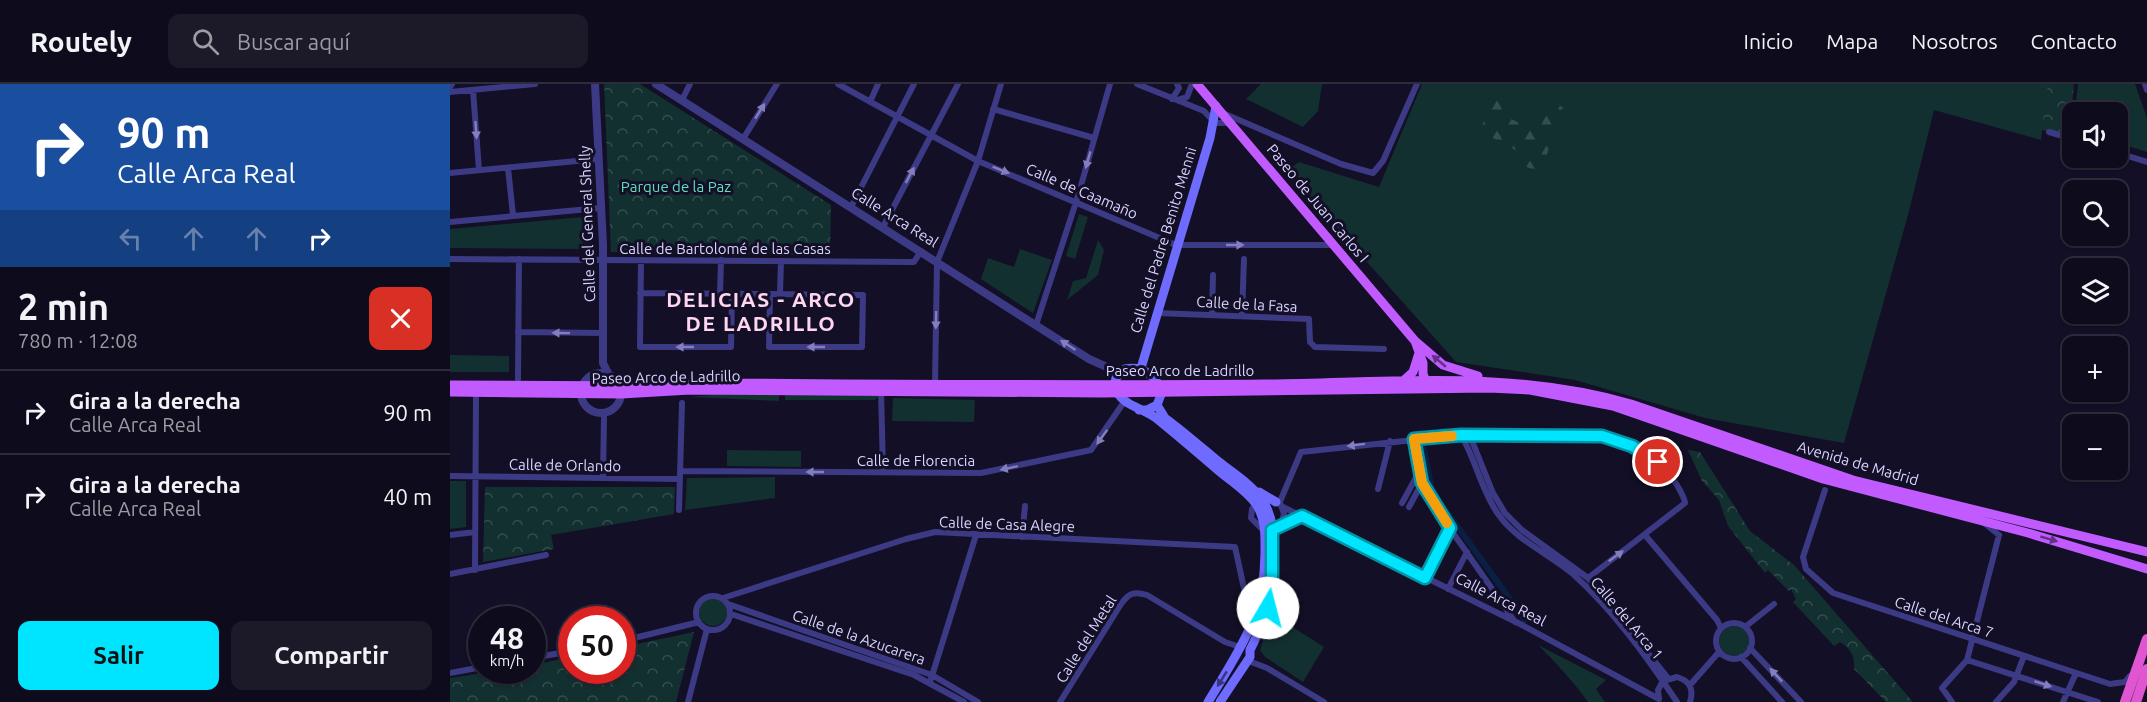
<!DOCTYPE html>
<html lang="es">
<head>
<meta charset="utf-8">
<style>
	:root { --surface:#0e0b1c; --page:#1c1929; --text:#f1f3f6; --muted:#9b9ba3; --line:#2e2b3b; --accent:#00e5ff }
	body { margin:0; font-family:Ubuntu,sans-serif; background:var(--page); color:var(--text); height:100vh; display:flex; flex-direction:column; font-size:22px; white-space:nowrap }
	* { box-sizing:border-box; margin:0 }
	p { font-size:20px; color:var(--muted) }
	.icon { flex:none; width:33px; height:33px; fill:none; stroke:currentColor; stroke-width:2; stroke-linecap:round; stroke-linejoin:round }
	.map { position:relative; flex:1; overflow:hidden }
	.drawer { display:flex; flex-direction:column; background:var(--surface); width:450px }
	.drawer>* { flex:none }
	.banner { background:#1a4fa0; color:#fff; overflow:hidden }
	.buttons { position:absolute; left:1612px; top:18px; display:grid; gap:12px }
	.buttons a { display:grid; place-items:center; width:66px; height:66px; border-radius:12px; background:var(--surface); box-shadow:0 2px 4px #0004,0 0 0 2px var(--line); font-size:30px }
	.speed { position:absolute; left:18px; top:522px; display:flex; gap:12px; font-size:30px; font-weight:700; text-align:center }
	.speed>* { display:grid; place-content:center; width:78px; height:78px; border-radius:50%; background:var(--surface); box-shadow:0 2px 4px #0004,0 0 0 2px var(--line); line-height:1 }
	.speed small { font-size:15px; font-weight:400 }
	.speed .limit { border:9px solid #d22; background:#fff; color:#111 }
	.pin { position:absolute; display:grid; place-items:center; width:51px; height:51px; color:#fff; margin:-26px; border:3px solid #fff; border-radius:50%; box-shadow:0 2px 6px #0007 }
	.me { position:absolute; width:66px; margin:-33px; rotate:8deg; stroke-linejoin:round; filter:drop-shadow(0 0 4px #0008) }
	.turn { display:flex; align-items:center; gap:21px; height:126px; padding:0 18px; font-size:27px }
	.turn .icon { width:78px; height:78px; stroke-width:2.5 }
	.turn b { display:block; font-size:42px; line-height:51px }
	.lanes { display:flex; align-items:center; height:57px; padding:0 18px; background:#0003; justify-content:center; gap:30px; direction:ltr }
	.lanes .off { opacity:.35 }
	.round { display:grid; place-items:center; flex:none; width:63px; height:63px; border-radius:12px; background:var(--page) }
	.summary { display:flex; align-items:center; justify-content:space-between; height:102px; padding:0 18px }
	h1 { font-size:36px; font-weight:700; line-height:45px }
	.action { display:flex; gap:12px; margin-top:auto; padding:12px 18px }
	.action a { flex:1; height:69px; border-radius:12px; background:var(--accent); color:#111; font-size:24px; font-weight:700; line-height:69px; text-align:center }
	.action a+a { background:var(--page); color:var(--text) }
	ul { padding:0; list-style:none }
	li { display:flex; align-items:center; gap:18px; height:84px; padding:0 18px; border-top:2px solid var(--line) }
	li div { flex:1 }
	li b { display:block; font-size:22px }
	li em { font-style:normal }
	header { display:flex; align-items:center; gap:36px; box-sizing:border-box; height:84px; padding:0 30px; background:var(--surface); border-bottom:2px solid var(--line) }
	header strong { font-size:28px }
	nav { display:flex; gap:33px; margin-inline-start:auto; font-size:21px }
	.search { width:420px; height:54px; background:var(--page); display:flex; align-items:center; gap:15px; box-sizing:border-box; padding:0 21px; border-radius:12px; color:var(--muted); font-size:22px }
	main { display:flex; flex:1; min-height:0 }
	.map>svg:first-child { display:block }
	.green { fill:#12302f }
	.forest { fill:url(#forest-firs) }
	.park { fill:url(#park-crowns) }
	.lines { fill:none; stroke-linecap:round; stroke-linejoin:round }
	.canal { stroke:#0a1f44; stroke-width:6 }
	.minor { stroke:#3d3a85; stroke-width:6 }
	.tertiary { stroke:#3d3a85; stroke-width:8 }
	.secondary { stroke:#6f6bff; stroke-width:9 }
	.primary { stroke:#c25bff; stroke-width:9 }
	.trunk { stroke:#e055d1; stroke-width:10 }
	.oneway { fill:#837fbc }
	.oneway2 { fill:#623188 }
	.oneway3 { fill:#38347d }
	.route-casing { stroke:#0095a6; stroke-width:15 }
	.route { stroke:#00e5ff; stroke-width:10 }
	.slow { stroke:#f59e0b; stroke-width:10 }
	.labels { text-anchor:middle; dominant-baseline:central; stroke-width:6; stroke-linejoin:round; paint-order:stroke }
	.park-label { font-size:15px; fill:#5fe0c0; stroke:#130f26 }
	.street-label { font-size:15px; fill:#d9d4ff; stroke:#130f26 }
	.district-label { font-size:21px; font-weight:bold; letter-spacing:1.5px; fill:#ffd6f0; stroke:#130f26 }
</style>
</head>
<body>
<header>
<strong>Routely</strong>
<div class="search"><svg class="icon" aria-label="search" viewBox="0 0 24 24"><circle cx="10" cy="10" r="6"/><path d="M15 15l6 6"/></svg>Buscar aquí</div>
<nav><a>Inicio</a><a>Mapa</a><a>Nosotros</a><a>Contacto</a></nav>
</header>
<main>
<section class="drawer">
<div class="banner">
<div class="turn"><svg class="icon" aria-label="right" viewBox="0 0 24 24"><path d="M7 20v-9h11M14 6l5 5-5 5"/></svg><div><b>90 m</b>Calle Arca Real</div></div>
<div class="lanes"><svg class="icon off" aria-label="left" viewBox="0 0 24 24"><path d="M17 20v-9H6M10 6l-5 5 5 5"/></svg><svg class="icon off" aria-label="ahead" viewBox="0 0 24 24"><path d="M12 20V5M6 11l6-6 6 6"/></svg><svg class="icon off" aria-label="ahead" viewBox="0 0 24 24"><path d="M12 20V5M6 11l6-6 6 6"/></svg><svg class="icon" aria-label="right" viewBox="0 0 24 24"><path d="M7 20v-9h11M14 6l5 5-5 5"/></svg></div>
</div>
<div class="summary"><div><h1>2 min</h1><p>780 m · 12:08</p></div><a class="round" style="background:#d93025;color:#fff"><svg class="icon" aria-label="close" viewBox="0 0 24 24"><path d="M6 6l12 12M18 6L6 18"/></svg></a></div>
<ul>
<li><svg class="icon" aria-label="right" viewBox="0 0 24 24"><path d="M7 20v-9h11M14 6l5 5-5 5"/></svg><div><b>Gira a la derecha</b><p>Calle Arca Real</p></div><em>90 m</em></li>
<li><svg class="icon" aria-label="right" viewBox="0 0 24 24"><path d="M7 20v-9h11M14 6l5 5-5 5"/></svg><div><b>Gira a la derecha</b><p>Calle Arca Real</p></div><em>40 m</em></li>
</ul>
<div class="action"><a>Salir</a><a>Compartir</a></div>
</section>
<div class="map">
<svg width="1697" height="618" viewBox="0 0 1697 618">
	<defs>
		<pattern id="forest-firs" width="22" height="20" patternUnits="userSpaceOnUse" patternTransform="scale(1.5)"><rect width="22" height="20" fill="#12302f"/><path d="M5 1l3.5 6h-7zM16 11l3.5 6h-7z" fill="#344d4e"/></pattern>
		<pattern id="park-crowns" width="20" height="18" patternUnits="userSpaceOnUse" patternTransform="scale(1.5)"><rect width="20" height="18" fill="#12302f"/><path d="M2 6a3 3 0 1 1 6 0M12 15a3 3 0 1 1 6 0" fill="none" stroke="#344d4e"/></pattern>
	</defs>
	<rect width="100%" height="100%" fill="#130f26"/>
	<path class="green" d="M811,0H872L868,27L853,43L796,15Z
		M972,0H1621L1593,39L1591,56L1484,26L1458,131L1394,359L1255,334L1125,296L1006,278L836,87L849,78L929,103Z
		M1628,0H1685L1697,34V68L1668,59V28H1625Z
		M629,130L638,133L625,175L616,172Z
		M143,132L142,165L0,164V145Z
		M648,156L654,166L648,191L617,216L623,197L636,194Z
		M570,165L602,176L583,229L531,195L538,174L564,183Z
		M0,271L59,272V288H0Z
		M283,309L329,310V317L239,313Z
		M335,309L429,310V312L425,316H335Z
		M443,314L525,316L524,338L442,337Z
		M277,366L351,367V383L277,382Z
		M325,393V414L235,426L237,394Z
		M0,397H16V443L0,445Z
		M249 528a14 14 0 1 1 28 0a14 14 0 1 1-28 0Z
		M822,530L874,563L853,598L815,573L810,566Z
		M1269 557a15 15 0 1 1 30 0a15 15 0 1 1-30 0Z
		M1088,561L1156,596L1146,605L1155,618H1138C1123,597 1106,579 1088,561Z"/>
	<path class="forest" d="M1046,0H1062L1056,6L1060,19L1058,24L1051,26L1052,31L1083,45L1104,20L1113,23L1093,82C1084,87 1078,85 1071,79V69L1043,54L1032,42Z"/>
	<path class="park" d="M154,0H190L381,121L380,171L161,168Z
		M1598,0H1624L1619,54L1592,46Z
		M1238,366L1250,368L1300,447L1344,481L1463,618H1436L1404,585C1405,572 1401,565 1390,558L1384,562L1343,518L1346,515L1341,505L1339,507L1318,486L1315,489L1278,442L1269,416L1252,397Z
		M35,403H225L224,430L101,451L104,465L33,478Z
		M244,548L226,618H0V594L47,587L82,586L83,581L121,573L122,586H172L173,563Z"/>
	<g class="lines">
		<path class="canal" d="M973,360L981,401L989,417L1075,536"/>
		<path class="minor" d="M388,0L528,77L726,161H884
			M687,0L754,27L765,39H779
			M1695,0L1697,6
			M0,3L2,0
			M23,6L29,86
			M0,8L85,0
			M722,15L729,4L727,0
			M232,16L240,0
			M727,16L737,13L742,0
			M420,18L428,0
			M543,25L644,54
			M775,30L891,80L923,89L933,77L967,0
			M1599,48L1623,55
			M293,55L327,0
			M1668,69L1697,78
			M58,84L63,131
			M0,89L148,75
			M401,123L464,0
			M0,138L150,124
			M433,143L508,0
			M0,175L464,178L471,167
			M191,176L190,263H281L282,210
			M190,209C265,210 339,211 413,211L412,263H319L320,210
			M270,210L271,176
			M330,210L331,177
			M707,229L859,235L860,258L865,263L934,265
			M762,230L763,191
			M792,231L794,175
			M586,241L628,112L660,0
			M68,248L153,249
			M68,295L69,175
			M488,302L485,300L487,178L528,77L551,0
			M431,305L433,388
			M1011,351C1026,376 1031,406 1048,430C1067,457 1098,469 1123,490C1163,526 1197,573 1227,618
			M1020,352L1043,409L1055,429L1072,446L1138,494L1218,594
			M964,355L972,399L983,420L1065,538
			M231,387L531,389L641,366L674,318
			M0,392L230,395
			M153,394L154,333
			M928,405L940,357
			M1375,406L1353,473L1356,485L1383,509L1660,600L1675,598L1680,592
			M807,419L802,425L801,434L812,445H826L852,432
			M952,419L969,388
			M829,420L851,368L1011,351L1152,352C1184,359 1209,373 1227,401C1230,407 1234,412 1235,419L1138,494
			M831,421L834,430L831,441
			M831,422L1072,541L1209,615
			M959,423L972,399
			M229,426L232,319
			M1533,438L1549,451
			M0,451L25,448
			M1195,451L1267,536L1271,544
			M572,453L575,422
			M25,486L26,309
			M0,490L96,471
			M975,494L1000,444
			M998,505L1017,468
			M246 529a17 17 0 1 1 34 0a17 17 0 1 1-34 0Z
			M273,514L456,455L485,448L785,463L795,509L810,516
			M278,520L482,591L528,618
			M281,530L464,591L514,618
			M1266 557a18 18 0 1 1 36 0a18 18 0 1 1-36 0Z
			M1295,543L1324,520
			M172,557L249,538
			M1300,564L1351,618
			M1291,573L1332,618
			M82,574L122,567
			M796,576L817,584L874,618
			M1517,576L1648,618
			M0,589L32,583
			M481,595L526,451
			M1240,601L1269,568
			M1209,615L1208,606L1213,597L1227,593C1240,597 1244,605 1240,618
			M238,618L257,545
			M610,618L671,520C679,509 684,507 697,511L775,558L790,563
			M1502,618L1492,604L1517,576L1549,451
			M1546,618L1564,598L1574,572
			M1613,618L1626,589"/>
		<path class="tertiary" d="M145,0L153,161V279L159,291
			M206,0L639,275L670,289
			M131 309a20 20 0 1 1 40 0a20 20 0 1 1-40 0Z"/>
		<path class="secondary" d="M691,284L760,54L766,22
			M707,321L715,334C734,348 751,363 769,378C784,389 800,400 811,414C837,449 819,531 800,566V573L770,618
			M689,326H697L707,321L712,308C706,292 693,281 675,285L666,294L664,302C672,323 690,322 706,334C727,351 748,369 769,387C781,397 797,407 806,420C816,435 815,452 815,469C815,531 789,567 758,618
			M809,408L826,418"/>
		<path class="primary" d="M747,0L965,257L993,281L1028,292
			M965,257L973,279V290L977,300
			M953,297L963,288L969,269
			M0,301L196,302L255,299C441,300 628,302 815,300C939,299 1060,285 1181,320L1403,396L1697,468
			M0,308L171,310L240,306L652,309L1039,304L1080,306L1163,322L1373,395L1578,449L1697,485"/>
		<path class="trunk" d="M1675,618L1697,555
			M1686,618L1697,585"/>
	</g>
	<defs><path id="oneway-solid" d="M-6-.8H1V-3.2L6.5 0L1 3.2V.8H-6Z" transform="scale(1.5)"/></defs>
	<g class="oneway">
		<use href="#oneway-solid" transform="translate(310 27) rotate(-58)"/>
		<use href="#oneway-solid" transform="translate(26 46) rotate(86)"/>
		<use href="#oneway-solid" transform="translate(638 76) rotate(106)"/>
		<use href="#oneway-solid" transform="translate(551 86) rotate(22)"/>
		<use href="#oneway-solid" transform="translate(460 91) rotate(-62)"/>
		<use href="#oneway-solid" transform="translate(785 161)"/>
		<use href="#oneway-solid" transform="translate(486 236) rotate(91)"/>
		<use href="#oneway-solid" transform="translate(111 249) rotate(-179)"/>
		<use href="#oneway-solid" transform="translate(618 261) rotate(-147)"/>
		<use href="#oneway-solid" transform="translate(235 263) rotate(-180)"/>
		<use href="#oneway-solid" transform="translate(366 263) rotate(-180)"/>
		<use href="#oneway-solid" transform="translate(652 353) rotate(126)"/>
		<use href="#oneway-solid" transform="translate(906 361) rotate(173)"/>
		<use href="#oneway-solid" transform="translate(559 384) rotate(168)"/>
		<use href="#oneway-solid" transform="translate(365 388) rotate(-180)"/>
		<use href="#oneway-solid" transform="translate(1166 472) rotate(-36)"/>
		<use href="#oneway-solid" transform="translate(1326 591) rotate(-133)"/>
		<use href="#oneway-solid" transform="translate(1593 600) rotate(18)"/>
	</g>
	<g class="oneway2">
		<use href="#oneway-solid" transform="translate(989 277) rotate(-140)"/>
		<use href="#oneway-solid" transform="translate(1599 455) rotate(16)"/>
	</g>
	<use class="oneway3" href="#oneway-solid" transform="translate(772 595) rotate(122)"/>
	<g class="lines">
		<defs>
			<path id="route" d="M818,524L822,494V446L852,432L975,494L1000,444L972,399L964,355L1011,351L1152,352L1182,362L1208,378"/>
		</defs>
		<use href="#route" class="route-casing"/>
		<use href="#route" class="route"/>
		<path class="slow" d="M997,439L972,399L964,355L1002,352"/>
	</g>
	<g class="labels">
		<g class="park-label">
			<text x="226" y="102">Parque de la Paz</text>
		</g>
		<g class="street-label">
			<text transform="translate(632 107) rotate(23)">Calle de Caamaño</text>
			<text transform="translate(868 119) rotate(50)">Paseo de Juan Carlos I</text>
			<text transform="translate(445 133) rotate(32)">Calle Arca Real</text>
			<text transform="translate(137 140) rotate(-92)">Calle del General Shelly</text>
			<text transform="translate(713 156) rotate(-73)">Calle del Padre Benito Menni</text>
			<text x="275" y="164">Calle de Bartolomé de las Casas</text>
			<text transform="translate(797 220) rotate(3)">Calle de la Fasa</text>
			<text x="730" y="286">Paseo Arco de Ladrillo</text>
			<text transform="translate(216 293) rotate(-1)">Paseo Arco de Ladrillo</text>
			<text x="466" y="376">Calle de Florencia</text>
			<text transform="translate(1408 379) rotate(16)">Avenida de Madrid</text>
			<text transform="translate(115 381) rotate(1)">Calle de Orlando</text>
			<text transform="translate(557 440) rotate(2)">Calle de Casa Alegre</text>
			<text transform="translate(1051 515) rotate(27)">Calle Arca Real</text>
			<text transform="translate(1494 533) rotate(18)">Calle del Arca 7</text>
			<text transform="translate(1177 534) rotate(50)">Calle del Arca 1</text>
			<text transform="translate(409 553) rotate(19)">Calle de la Azucarera</text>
			<text transform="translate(636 555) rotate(-58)">Calle del Metal</text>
		</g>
		<g class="district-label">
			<text x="311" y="215">DELICIAS - ARCO<tspan x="311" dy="24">DE LADRILLO</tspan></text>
		</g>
	</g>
</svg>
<div class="buttons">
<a><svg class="icon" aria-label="sound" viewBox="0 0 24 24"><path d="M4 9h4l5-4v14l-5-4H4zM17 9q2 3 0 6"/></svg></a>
<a><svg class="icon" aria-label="search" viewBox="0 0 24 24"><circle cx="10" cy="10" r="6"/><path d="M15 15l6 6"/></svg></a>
<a><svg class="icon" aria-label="layers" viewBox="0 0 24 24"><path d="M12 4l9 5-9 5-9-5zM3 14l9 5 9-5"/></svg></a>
<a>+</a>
<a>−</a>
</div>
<div class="speed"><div>48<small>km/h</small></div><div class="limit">50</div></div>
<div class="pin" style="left:1208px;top:378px;background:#d93025"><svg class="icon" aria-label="arrive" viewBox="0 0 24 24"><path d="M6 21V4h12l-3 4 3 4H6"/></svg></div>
<svg class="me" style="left:818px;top:524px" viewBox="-20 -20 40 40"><circle r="19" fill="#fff"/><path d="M0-13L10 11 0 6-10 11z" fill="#00e5ff"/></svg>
</div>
</main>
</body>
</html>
